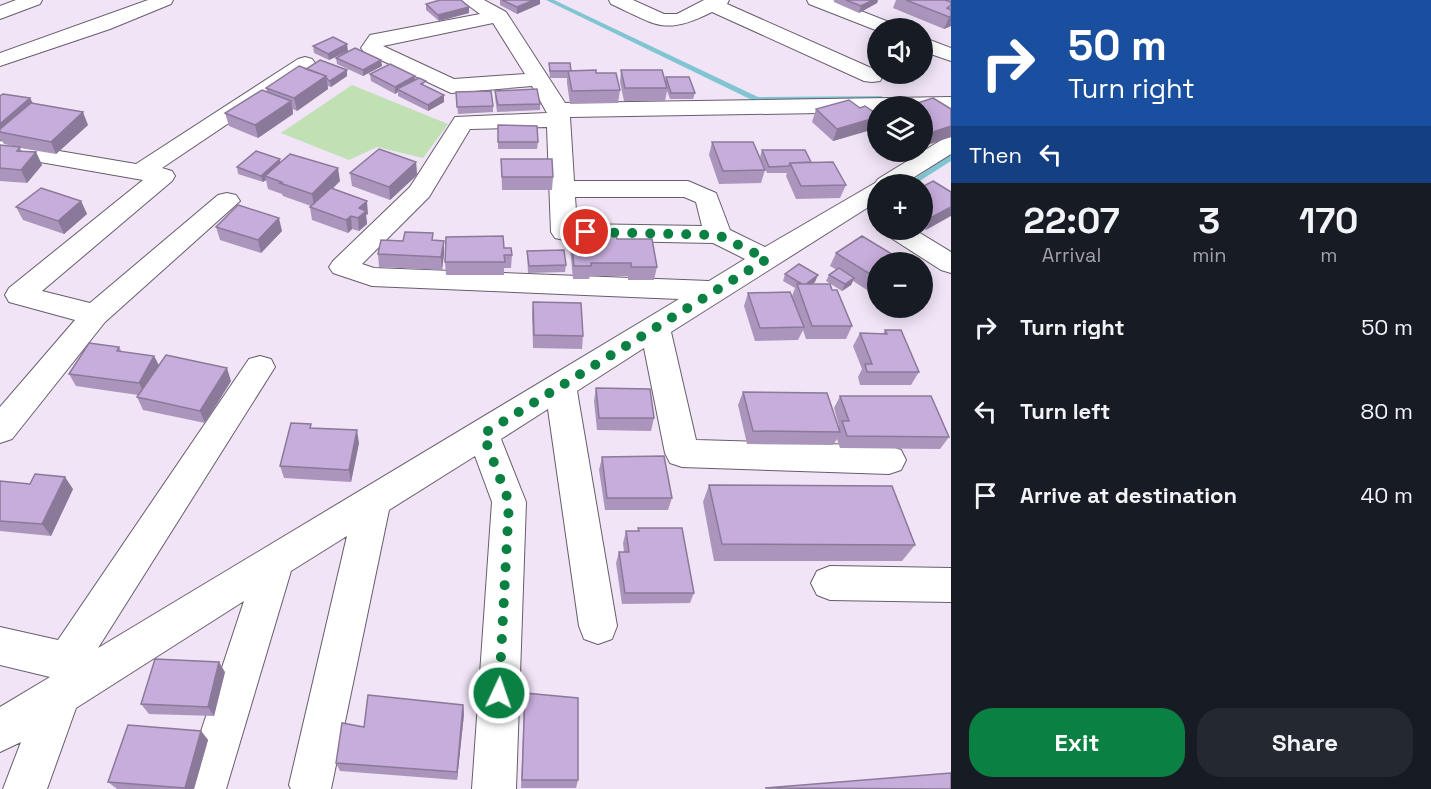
<!DOCTYPE html>
<html lang="en">
<head>
<meta charset="utf-8">
<style>
	:root { --surface:#171b24; --page:#242831; --text:#f1f3f6; --muted:#9ea1a6; --accent:#0b8043 }
	body { margin:0; font-family:"Space Grotesk",sans-serif; background:var(--page); color:var(--text); height:100vh; display:flex; flex-direction:column; font-size:22px; white-space:nowrap }
	* { box-sizing:border-box; margin:0 }
	p { font-size:20px; color:var(--muted) }
	.icon { flex:none; width:33px; height:33px; fill:none; stroke:currentColor; stroke-width:2; stroke-linecap:round; stroke-linejoin:round }
	.map { position:relative; flex:1; overflow:hidden }
	.panel { display:flex; flex-direction:column; background:var(--surface); width:480px }
	.panel>* { flex:none }
	.banner { background:#1a4fa0; color:#fff; overflow:hidden }
	.fabs { position:absolute; left:867px; top:18px; display:grid; gap:12px }
	.fabs a { display:grid; place-items:center; width:66px; height:66px; border-radius:50%; background:var(--surface); box-shadow:0 3px 15px #0003; font-size:30px }
	.pin { position:absolute; display:grid; place-items:center; width:51px; height:51px; color:#fff; margin:-26px; border:3px solid #fff; border-radius:50%; box-shadow:0 2px 6px #0007 }
	.me { position:absolute; width:66px; margin:-33px; rotate:3deg; stroke-linejoin:round; filter:drop-shadow(0 0 4px #0008) }
	.turn { display:flex; align-items:center; gap:21px; height:126px; padding:0 18px; font-size:27px }
	.turn .icon { width:78px; height:78px; stroke-width:2.5 }
	.turn b { display:block; font-size:42px; line-height:51px }
	.then { display:flex; align-items:center; height:57px; padding:0 18px; background:#0003; gap:12px; font-size:22px }
	.eta { display:flex; justify-content:space-evenly; align-items:center; height:102px; text-align:center }
	.eta b { font-size:36px; font-weight:600; line-height:42px }
	.primary-button { display:flex; gap:12px; margin-top:auto; padding:12px 18px }
	.primary-button a { flex:1; height:69px; border-radius:24px; background:var(--accent); color:#fff; font-size:24px; font-weight:600; line-height:69px; text-align:center }
	.primary-button a+a { background:var(--page); color:var(--text) }
	ul { padding:0; list-style:none }
	li { display:flex; align-items:center; gap:18px; height:84px; padding:0 18px }
	li div { flex:1 }
	li b { display:block; font-size:22px }
	li em { font-style:normal }
	main { display:flex; flex:1; min-height:0 }
	.map>svg:first-child { display:block }
	.green { fill:#c1e0b4 }
	.lines { fill:none; stroke-linecap:round; stroke-linejoin:round }
	.stream { fill:#81c5d2; fill-rule:evenodd }
	.minor-casing { stroke:#675d6b; stroke-width:2 }
	.minor { fill:#fff; fill-rule:evenodd }
	.wall { fill:#ab95bc }
	.shaded-wall { fill:#8b7999 }
	.building { fill:#c7addb; stroke:#8b7999; stroke-width:1.5 }
	.route { stroke:#0b8043; stroke-width:10; stroke-dasharray:0 18 }
</style>
</head>
<body>
<main>
<div class="map">
<svg width="951" height="789" viewBox="0 0 951 789">
	<rect width="100%" height="100%" fill="#f0e4f6"/>
	<path class="green" d="M352,85L448,124L423,158L377,147L349,160L281,133Z"/>
	<g class="lines">
		<path class="stream" d="M546,0H554L758,97L881,96L885,98L881,100L754,101Z
			M948,156H951V161L915,184H906Z"/>
		<defs>
			<path id="minor" d="M16,0H42L40,4L0,19V6Z
				M148,0H173L171,4L110,29L0,66V53Z
				M461,0H484L506,12L565,103L951,97V111H922V106H878V112L570,117L574,181H688L716,193L730,230L765,247L875,183L878,179L943,139L951,137V154L903,184H878V201L671,332L696,440L889,446L901,450L906,460L901,470L889,474L682,467L670,463L665,453L644,348L577,391L617,626L612,639L598,644L584,639L579,626L548,409L501,439L526,502L516,789H472L492,502L475,456L389,510L331,789H291L289,785L347,536L291,571L226,789H182L244,601L76,708L47,789H3L21,742L0,752V707L50,677L0,665V627L58,640L249,359L260,356L271,359L275,367L98,648L679,299L372,286L333,273L329,267L333,261L410,187L455,117L547,113L532,86L451,93L364,52L361,48L370,35L480,14ZM493,23L525,74L454,79L383,46ZM547,127L551,232L555,238L564,240L713,243L745,259L709,281L374,268L362,264L429,197L470,129ZM575,197H684L696,202L702,226L577,224Z
				M609,0H633L664,14H677L704,0H729L727,4L878,71V74L883,76L880,81L872,82L864,81L712,12C664,36 657,25 611,4Z
				M807,0H833L894,24L897,28H878V31L809,4Z
				M922,37L951,48V61L922,51Z
				M305,57L312,59L315,63L312,67L162,168L172,171L175,176L172,181L42,291L90,303L218,195L227,193L236,195L240,201L105,322L12,439L0,443V407L75,320L9,302L5,295L9,288L143,180L0,155V141L136,164L298,59Z
				M884,230H915L951,252V273L941,270L888,236Z
				M830,566L951,568V602L830,600L817,595L811,583L817,571Z"/>
		</defs>
		<use href="#minor" class="minor-casing"/>
		<use href="#minor" class="minor"/>
	</g>
	<path class="wall" d="M500,0H540V4L517,14L500,5Z
		M834,0H878L877,3L859,13L834,2Z
		M896,0H951V26L944,29L893,8Z
		M426,4L469,7V13L439,21L426,10Z
		M878,30V48L869,45L874,32Z
		M313,46L348,51L329,60L314,53Z
		M336,58L381,60L382,66L363,76L337,64Z
		M549,63L571,71L596,73L620,90L618,103L570,104L567,83V78H550L549,69Z
		M306,69L347,76L331,87L328,86V89L297,111L293,109V114L258,138L229,126L225,113L267,92L266,88Z
		M621,70L665,81L666,77L695,93L693,99H670L667,91L665,101H624L620,82Z
		M370,74L415,76V80L426,86L444,95V102L428,111L398,96V92L395,94L371,81Z
		M495,91L540,104V110L497,112L495,97Z
		M456,92L493,106V112L458,114Z
		M0,96L30,98L33,103L88,125L56,154L20,148L22,151L36,152L42,165L27,183L0,181V145L17,147L4,144L2,141L0,140Z
		M860,108L874,129L833,141L812,122L816,109Z
		M498,125L538,142L537,149H498Z
		M712,142L765,170L761,183L719,184L709,155Z
		M762,150L811,162L846,185L840,198L796,199L786,176L787,173H767L760,157Z
		M501,159L553,177L552,190H502Z
		M280,162L340,181L333,188L368,214L366,215L367,224L359,231L352,229L348,233L312,220L310,207L311,206L283,196L282,194L268,189L266,180L263,182L238,174L237,167Z
		M416,162L417,175L390,200L352,186L350,173Z
		M922,187L951,192L926,230L922,228Z
		M81,201L87,214L64,234L23,220L16,207Z
		M216,227L282,231L261,253L220,240Z
		M571,235L617,239L657,267L654,280H628V276H590L589,279H573L570,248Z
		M433,240L444,241V254L442,270L379,267L378,254L403,241Z
		M504,248L512,255L511,268H504V275H446L445,262Z
		M527,251L566,265L565,272L528,273Z
		M836,253L878,262V297L853,281L851,285L842,291L826,281L829,275L837,270L830,266Z
		M785,274L815,282L812,284L832,290L852,326L846,339H806L803,330L798,340L755,341L744,306L748,293L792,296L795,288L783,281Z
		M533,302L583,336L582,349L533,348L532,315Z
		M885,330L919,372L911,385H860L858,377L862,369L853,346L860,333L883,334Z
		M119,347L122,352L154,356L159,365L231,381L205,423L143,410L137,397L138,395L76,386L69,374Z
		M596,388L654,418L651,431L597,430L594,401Z
		M743,392L838,427L839,426L834,408L840,396L949,437L940,449L840,448L837,439L833,445L747,444L738,405Z
		M312,428L359,443L351,482L284,478L280,466Z
		M602,457L672,498L668,510H605L599,470Z
		M0,481L73,489L51,536L0,531Z
		M709,485L915,545L902,561H714L703,502Z
		M638,528L694,593L690,603L622,604L616,563L619,552H624L623,543L626,531H638Z
		M225,672L214,716L149,714L141,704Z
		M525,693L578,780L576,788H521L524,703Z
		M463,705L464,714L457,780L340,771L336,763L364,727Z
		M201,731L208,740L194,789H117L108,782Z"/>
	<path class="shaded-wall" d="M534,0H540V4L517,14V7Z
		M873,0H878L877,3L859,13L861,6Z
		M469,7V13L439,21L438,15Z
		M951,16V26L944,29L949,17Z
		M347,44L348,51L329,60L328,54Z
		M381,60L382,66L363,76V70Z
		M347,70V76L331,87L330,81Z
		M326,76L328,89L297,111L294,98Z
		M415,76L416,82L397,89L398,92L395,94V87Z
		M444,95V102L428,111V105Z
		M30,98L36,111L0,132V124Z
		M291,101L293,114L258,138L255,125Z
		M83,112L88,125L56,154L51,142Z
		M878,117V121L874,129L833,141L837,129Z
		M951,126V137L922,147V139L924,135Z
		M36,152L42,165L27,183L21,170Z
		M280,159L281,166L265,176L266,180L263,182L261,176Z
		M416,162L417,175L390,200L389,187Z
		M338,168L340,181L314,207L312,194Z
		M81,201L87,214L64,234L58,221Z
		M367,201L368,214L366,215L367,224L359,231L358,218L359,208Z
		M951,207V216L926,230L932,217Z
		M351,216L352,229L348,233L346,220Z
		M279,218L282,231L261,253L258,240Z
		M444,241V254L442,270L441,257Z
		M818,275L815,282L801,292L804,285Z
		M854,278L851,285L842,291L845,284Z
		M154,356L160,368L145,395L139,383Z
		M227,368L231,381L205,423L200,411Z
		M357,430L359,443L351,482L349,470Z
		M65,477L73,489L51,536L42,524Z
		M219,662L225,672L214,716L208,707Z
		M463,705L464,714L457,780V772Z
		M201,731L208,740L194,789H186L185,788Z"/>
	<path class="building" d="M440,0H461L469,7L438,15L426,4Z
		M502,0H534L517,7Z
		M846,0H873L861,6Z
		M906,0H945L951,2V5L947,8L951,10V16L949,17Z
		M892,22L910,28H880Z
		M333,37L347,44L328,54L313,46Z
		M355,48L381,60L363,70L336,58Z
		M320,60L347,70L330,81L327,79L326,76L306,69Z
		M549,63H570L571,71H550Z
		M390,64L415,76L395,87L370,74Z
		M299,66L326,76L294,98L266,88Z
		M596,70V73H616L620,90L572,91L568,71Z
		M621,70H662L667,88H625Z
		M666,77H689L695,93H671Z
		M419,78L426,81L421,84L444,95L428,105L397,89Z
		M537,89L540,104L498,105L495,91Z
		M262,90L291,101L255,125L225,113Z
		M491,91L493,106L457,107L456,92Z
		M3,94L30,98L0,124V96Z
		M933,98L951,109V126L924,135L922,134V106H908Z
		M849,100L860,108L865,106L878,115V117L837,129L816,109Z
		M31,103L83,112L51,142L0,132V129Z
		M498,125L537,126L538,142H498Z
		M712,142H753L765,170L723,171Z
		M0,145L20,147L17,151L36,152L21,170L0,168Z
		M379,149L416,162L389,187L350,173Z
		M762,150H805L811,162L790,163L789,166L769,167Z
		M256,151L280,159L261,176L237,167Z
		M290,154L338,168L312,194L280,183L282,182L265,176Z
		M501,159H552L553,177H502Z
		M833,162L846,185L801,186L790,163Z
		M933,181L951,192V207L932,217L922,211V187Z
		M41,188L81,201L58,221L16,207Z
		M331,188L367,201L359,208L366,211L358,218L351,216L346,220L310,207Z
		M238,205L279,218L258,240L216,227Z
		M405,232L433,233L432,240L444,241L441,257L378,254L381,240L403,241Z
		M616,234L617,239H652L657,267H631V263H591V266H574L571,235Z
		M503,236L504,248H511L512,255H504L505,262H445L446,237Z
		M862,236L905,262H878V279L836,253Z
		M564,250L566,265L529,266L527,251Z
		M799,264L818,275L806,284H802L785,274Z
		M839,268L854,278L845,284L829,275Z
		M797,284H830L832,290H837L852,326H812Z
		M790,292L804,327L760,328L748,293Z
		M533,302L581,303L583,336L534,335Z
		M885,330H901L919,372H867L865,364H872L860,333L887,334Z
		M89,343L119,347L117,351L154,356L139,383L69,374Z
		M166,355L227,368L200,411L137,397Z
		M596,388L650,389L654,418H599Z
		M743,392L827,393L840,432L753,431Z
		M840,396H931L949,437L847,436L842,421H849Z
		M291,423L311,424L310,428L357,430L349,470L280,466Z
		M664,456L672,498H607L602,457Z
		M35,474L65,477L42,524L0,521V481L30,484Z
		M709,485L892,486L915,545L722,544Z
		M638,528H682L694,593H625L619,552H629L626,531H639Z
		M155,659L219,662L208,707L141,704Z
		M525,693L578,698V780H522Z
		M368,695L463,705L457,772L336,763L342,723L364,727Z
		M128,725L201,731L185,788L108,782Z
		M951,773V789L765,788Z"/>
	<g class="lines">
		<path class="route" d="M499,693L509,502L483,434L767,259L718,235L586,232"/>
	</g>
</svg>
<div class="fabs">
<a><svg class="icon" aria-label="sound" viewBox="0 0 24 24"><path d="M4 9h4l5-4v14l-5-4H4zM17 9q2 3 0 6"/></svg></a>
<a><svg class="icon" aria-label="layers" viewBox="0 0 24 24"><path d="M12 4l9 5-9 5-9-5zM3 14l9 5 9-5"/></svg></a>
<a>+</a>
<a>−</a>
</div>
<div class="pin" style="left:586px;top:232px;background:#d93025"><svg class="icon" aria-label="arrive" viewBox="0 0 24 24"><path d="M6 21V4h12l-3 4 3 4H6"/></svg></div>
<svg class="me" style="left:499px;top:693px" viewBox="-20 -20 40 40"><circle r="17" fill="#0b8043" stroke="#fff" stroke-width="3"/><path d="M0-11L8 9 0 5-8 9z" fill="#fff"/></svg>
</div>
<section class="panel">
<div class="banner">
<div class="turn"><svg class="icon" aria-label="right" viewBox="0 0 24 24"><path d="M7 20v-9h11M14 6l5 5-5 5"/></svg><div><b>50 m</b>Turn right</div></div>
<div class="then">Then<svg class="icon" aria-label="left" viewBox="0 0 24 24"><path d="M17 20v-9H6M10 6l-5 5 5 5"/></svg></div>
</div>
<div class="eta">
<div><b>22:07</b><p>Arrival</p></div>
<div><b>3</b><p>min</p></div>
<div><b>170</b><p>m</p></div>
</div>
<ul>
<li><svg class="icon" aria-label="right" viewBox="0 0 24 24"><path d="M7 20v-9h11M14 6l5 5-5 5"/></svg><div><b>Turn right</b></div><em>50 m</em></li>
<li><svg class="icon" aria-label="left" viewBox="0 0 24 24"><path d="M17 20v-9H6M10 6l-5 5 5 5"/></svg><div><b>Turn left</b></div><em>80 m</em></li>
<li><svg class="icon" aria-label="arrive" viewBox="0 0 24 24"><path d="M6 21V4h12l-3 4 3 4H6"/></svg><div><b>Arrive at destination</b></div><em>40 m</em></li>
</ul>
<div class="primary-button"><a>Exit</a><a>Share</a></div>
</section>
</main>
</body>
</html>
